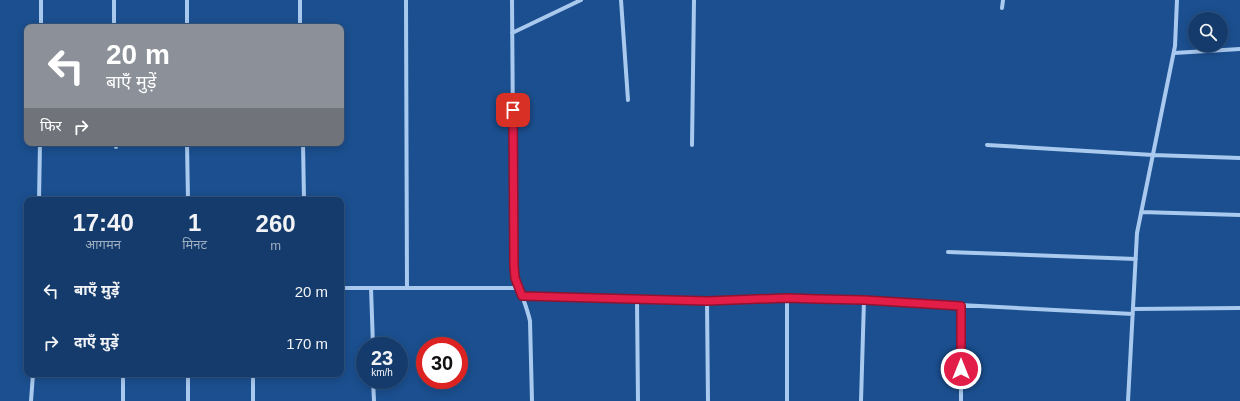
<!DOCTYPE html>
<html lang="hi">
<head>
<meta charset="utf-8">
<style>
	:root { --surface:#143b6b; --page:#214673; --text:#f1f3f6; --muted:#9dadc1; --line:#33557e }
	body { margin:0; font-family:Helvetica,"Noto Sans Devanagari",sans-serif; background:var(--page); color:var(--text); height:100vh; display:flex; flex-direction:column; font-size:15px; white-space:nowrap }
	* { box-sizing:border-box; margin:0 }
	p { font-size:13px; color:var(--muted) }
	.icon { flex:none; width:22px; height:22px; fill:none; stroke:currentColor; stroke-width:2; stroke-linecap:round; stroke-linejoin:round }
	.map { position:relative; flex:1; overflow:hidden }
	.panel { position:absolute; left:24px; top:197px; width:320px; height:180px; display:flex; flex-direction:column; background:var(--surface); border-radius:8px; box-shadow:0 2px 10px #0003,0 0 0 1px var(--line) }
	.panel>* { flex:none }
	.top-card { position:absolute; left:24px; top:24px; width:320px; height:122px; border-radius:8px; box-shadow:0 2px 10px #0003,0 0 0 1px var(--line); background:#8c9099; color:#fff; overflow:hidden }
	.fabs { position:absolute; left:1188px; top:12px; display:grid; gap:8px }
	.fabs a { display:grid; place-items:center; width:40px; height:40px; border-radius:50%; background:var(--surface); box-shadow:0 2px 10px #0003,0 0 0 1px var(--line); font-size:20px }
	.speed { position:absolute; left:356px; top:337px; display:flex; gap:8px; font-size:20px; font-weight:700; text-align:center }
	.speed>* { display:grid; place-content:center; width:52px; height:52px; border-radius:50%; background:var(--surface); box-shadow:0 2px 10px #0003,0 0 0 1px var(--line); line-height:1 }
	.speed small { font-size:10px; font-weight:400 }
	.speed .limit { border:6px solid #d22; background:#fff; color:#111 }
	.pin { position:absolute; display:grid; place-items:center; width:34px; height:34px; color:#fff; margin:-17px; border-radius:8px; box-shadow:0 2px 6px #0006 }
	.me { position:absolute; width:44px; margin:-22px; rotate:0deg; stroke-linejoin:round; filter:drop-shadow(0 0 3px #0008) }
	.turn { display:flex; align-items:center; gap:14px; height:84px; padding:0 16px; font-size:18px }
	.turn .icon { width:52px; height:52px; stroke-width:2.5 }
	.turn b { display:block; font-size:28px; line-height:34px }
	.then { display:flex; align-items:center; height:38px; padding:0 16px; background:#0003; gap:8px; font-size:15px }
	.eta { display:flex; justify-content:space-evenly; align-items:center; height:68px; text-align:center }
	.eta b { font-size:24px; font-weight:600; line-height:28px }
	ul { padding:0; list-style:none }
	li { display:flex; align-items:center; gap:12px; height:52px; padding:0 16px }
	li div { flex:1 }
	li b { display:block; font-size:15px }
	li em { font-style:normal }
	.map>svg:first-child { display:block }
	.lines { fill:none; stroke-linecap:round; stroke-linejoin:round }
	.street { stroke:#a9c9ee; stroke-width:4 }
	.route-casing { stroke:#92132f; stroke-width:10 }
	.route { stroke:#e11d48; stroke-width:7 }
</style>
</head>
<body>
<div class="map">
<svg width="1240" height="401" viewBox="0 0 1240 401">
	<rect width="100%" height="100%" fill="#1b4f8f"/>
	<g class="lines">
		<path class="street" d="M114,0V27
			M187,0V27
			M300,0V27
			M406,0L407,288
			M512,0L514,266C516,285 526,302 530,321L532,401
			M621,0L628,100
			M1002,8L1003,0
			M41,27V0
			M512,33L581,0
			M1174,53L1240,49
			M116,143V147
			M187,143L188,200
			M303,143L304,200
			M692,145L694,0
			M987,145L1153,155L1240,158
			M39,200L40,143
			M1141,212L1240,215
			M948,252L1136,259
			M341,288H519
			M371,288L373,346
			M522,296L707,301L787,298L864,300L1133,314
			M787,298V401
			M637,300L638,401
			M707,301L708,401
			M961,306V401
			M1133,309L1240,308
			M188,374V401
			M373,380L374,401
			M31,401L33,374
			M123,401V374
			M253,401V374
			M861,401L864,300
			M1128,401L1137,233L1175,46L1177,0"/>
	</g>
	<g class="lines">
		<defs>
			<path id="route" d="M513,110L514,266L515,278L522,296L707,301L787,298L818,299L864,300L961,306V369"/>
		</defs>
		<use href="#route" class="route-casing"/>
		<use href="#route" class="route"/>
	</g>
</svg>
<div class="fabs">
<a><svg class="icon" aria-label="search" viewBox="0 0 24 24"><circle cx="10" cy="10" r="6"/><path d="M15 15l6 6"/></svg></a>
</div>
<div class="speed"><div>23<small>km/h</small></div><div class="limit">30</div></div>
<div class="pin" style="left:513px;top:110px;background:#d93025"><svg class="icon" aria-label="arrive" viewBox="0 0 24 24"><path d="M6 21V4h12l-3 4 3 4H6"/></svg></div>
<svg class="me" style="left:961px;top:369px" viewBox="-20 -20 40 40"><circle r="17" fill="#e11d48" stroke="#fff" stroke-width="3"/><path d="M0-11L8 9 0 5-8 9z" fill="#fff"/></svg>
<div class="top-card">
<div class="turn"><svg class="icon" aria-label="left" viewBox="0 0 24 24"><path d="M17 20v-9H6M10 6l-5 5 5 5"/></svg><div><b>20 m</b>बाएँ मुड़ें</div></div>
<div class="then">फिर<svg class="icon" aria-label="right" viewBox="0 0 24 24"><path d="M7 20v-9h11M14 6l5 5-5 5"/></svg></div>
</div>
<section class="panel">
<div class="eta">
<div><b>17:40</b><p>आगमन</p></div>
<div><b>1</b><p>मिनट</p></div>
<div><b>260</b><p>m</p></div>
</div>
<ul>
<li><svg class="icon" aria-label="left" viewBox="0 0 24 24"><path d="M17 20v-9H6M10 6l-5 5 5 5"/></svg><div><b>बाएँ मुड़ें</b></div><em>20 m</em></li>
<li><svg class="icon" aria-label="right" viewBox="0 0 24 24"><path d="M7 20v-9h11M14 6l5 5-5 5"/></svg><div><b>दाएँ मुड़ें</b></div><em>170 m</em></li>
</ul>
</section>
</div>
</body>
</html>
